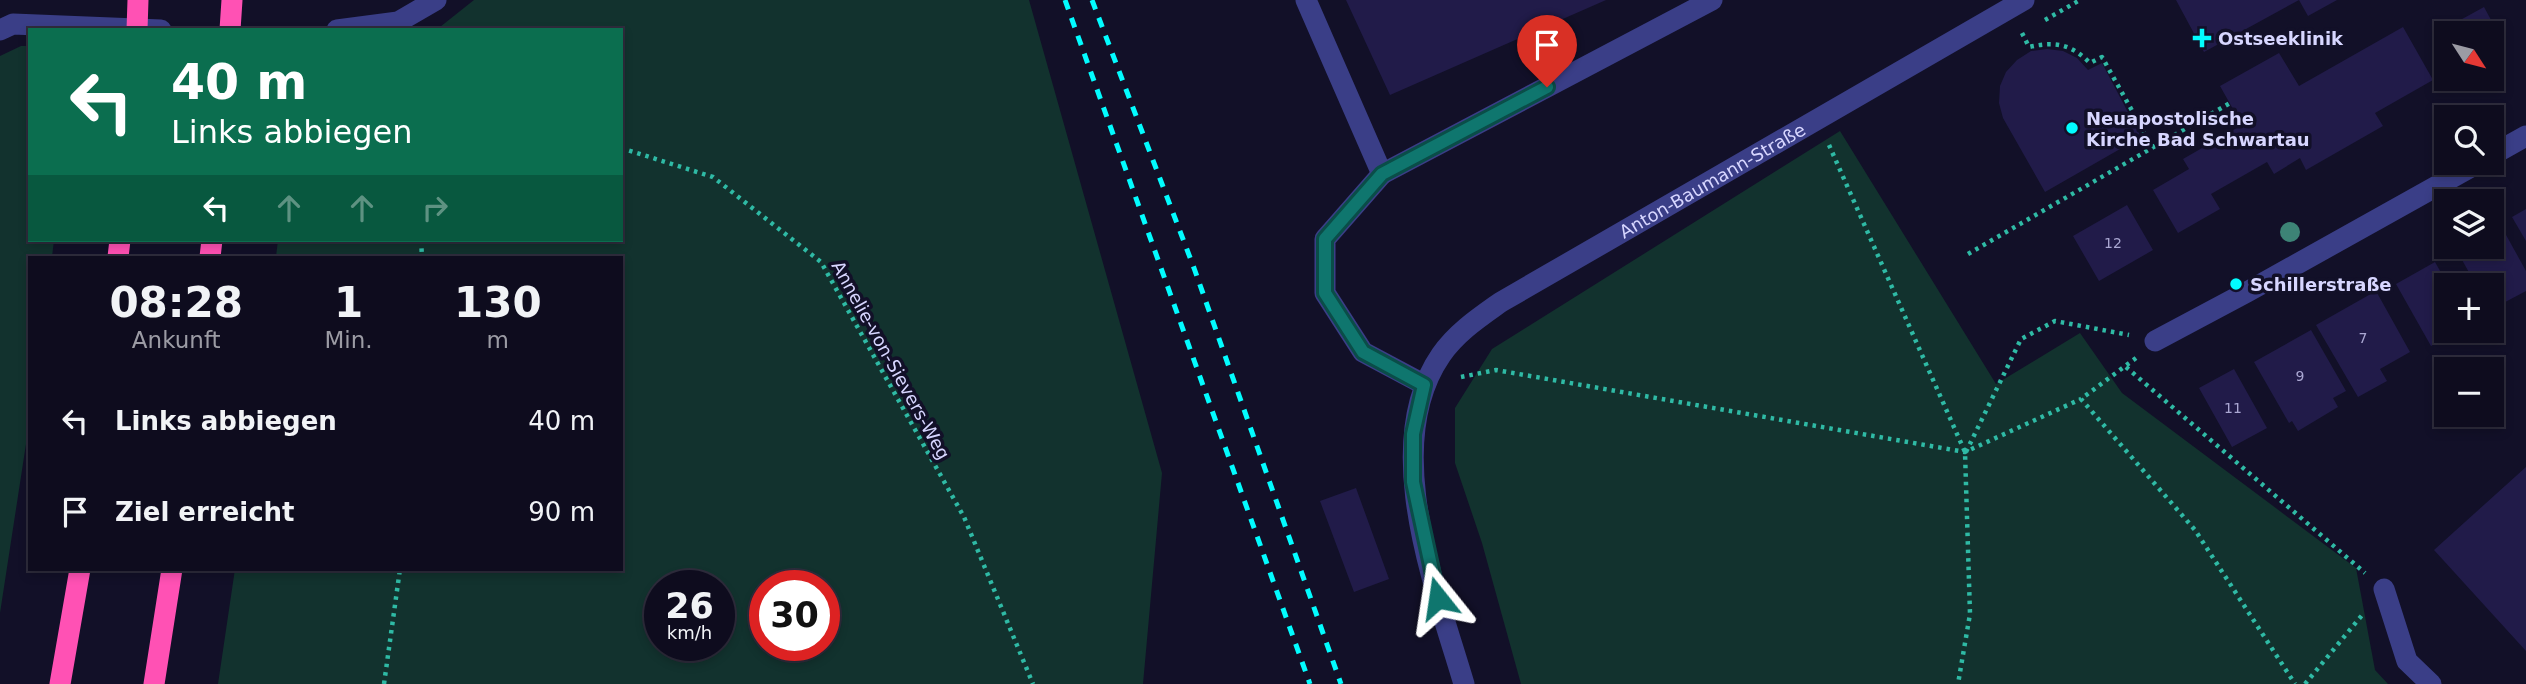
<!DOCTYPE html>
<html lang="de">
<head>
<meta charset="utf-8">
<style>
	:root { --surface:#0e0c1e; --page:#171527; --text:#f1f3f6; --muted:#9b9ba4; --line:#2e2c3c }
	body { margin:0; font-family:"DejaVu Sans",sans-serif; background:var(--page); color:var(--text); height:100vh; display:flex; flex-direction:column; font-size:26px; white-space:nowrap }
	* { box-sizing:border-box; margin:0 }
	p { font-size:23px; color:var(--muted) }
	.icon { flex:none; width:38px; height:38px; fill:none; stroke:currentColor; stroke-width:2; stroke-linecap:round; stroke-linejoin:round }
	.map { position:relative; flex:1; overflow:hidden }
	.details { position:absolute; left:28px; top:256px; width:595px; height:315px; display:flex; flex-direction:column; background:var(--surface); border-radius:0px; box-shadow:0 4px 10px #0003,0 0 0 2px var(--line) }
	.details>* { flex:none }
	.guide { position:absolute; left:28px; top:28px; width:595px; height:214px; border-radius:0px; box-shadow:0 4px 10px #0003,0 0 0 2px var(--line); background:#0b6e4f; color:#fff; overflow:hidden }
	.needle { width:46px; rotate:126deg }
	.controls { position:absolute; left:2434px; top:21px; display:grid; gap:14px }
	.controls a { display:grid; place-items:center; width:70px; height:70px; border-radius:0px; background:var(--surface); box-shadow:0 4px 10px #0003,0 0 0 2px var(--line); font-size:35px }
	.speed { position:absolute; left:644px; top:570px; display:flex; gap:14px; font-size:35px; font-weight:700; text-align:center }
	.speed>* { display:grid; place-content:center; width:91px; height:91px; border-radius:50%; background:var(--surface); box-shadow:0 4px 10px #0003,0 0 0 2px var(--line); line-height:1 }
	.speed small { font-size:18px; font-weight:400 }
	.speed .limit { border:10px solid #d22; background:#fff; color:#111 }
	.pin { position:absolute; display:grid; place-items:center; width:60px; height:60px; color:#fff; margin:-72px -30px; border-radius:50% 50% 50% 0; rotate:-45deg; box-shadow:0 0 7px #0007 }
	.pin .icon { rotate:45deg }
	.me { position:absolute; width:77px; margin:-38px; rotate:345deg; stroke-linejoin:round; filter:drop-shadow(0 0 5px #0008) }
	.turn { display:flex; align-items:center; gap:24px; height:147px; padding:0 28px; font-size:32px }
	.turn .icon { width:91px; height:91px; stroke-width:2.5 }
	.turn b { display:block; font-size:49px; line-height:60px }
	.lanes { display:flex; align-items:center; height:66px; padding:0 28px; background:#0003; justify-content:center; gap:35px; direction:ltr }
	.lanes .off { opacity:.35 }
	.eta { display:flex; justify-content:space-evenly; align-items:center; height:119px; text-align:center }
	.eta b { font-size:42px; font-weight:700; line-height:49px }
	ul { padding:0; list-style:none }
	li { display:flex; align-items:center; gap:21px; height:91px; padding:0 28px }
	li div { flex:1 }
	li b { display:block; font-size:26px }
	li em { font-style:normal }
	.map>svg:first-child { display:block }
	.green { fill:#12322e; fill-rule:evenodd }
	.building { fill:#211b49 }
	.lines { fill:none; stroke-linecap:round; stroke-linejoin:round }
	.path { stroke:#2fbaa5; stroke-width:4.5; stroke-dasharray:3.5 5; stroke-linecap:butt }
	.minor { stroke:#3a3e87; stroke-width:21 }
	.highway { stroke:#ff51b4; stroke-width:21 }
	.rail { stroke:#02fcff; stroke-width:5; stroke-dasharray:10 9; stroke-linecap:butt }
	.tree { fill:#3d8376 }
	.route-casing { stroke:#0a4d48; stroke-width:18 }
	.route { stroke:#0f766e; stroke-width:12 }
	.poi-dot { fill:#02fcff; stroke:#121028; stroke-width:2.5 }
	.labels { text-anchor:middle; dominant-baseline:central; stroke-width:7; stroke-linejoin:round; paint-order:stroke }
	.number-label { font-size:14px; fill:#aaa7d2 }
	.poi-label { font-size:18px; font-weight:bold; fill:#d7d6ff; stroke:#121028; text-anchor:start }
	.street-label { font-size:18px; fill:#d7d6ff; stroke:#121028 }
</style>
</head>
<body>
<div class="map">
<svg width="2526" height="684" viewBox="0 0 2526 684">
	<rect width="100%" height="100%" fill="#121028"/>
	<path class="green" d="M474,0H1029L1162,473L1143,684H218L235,569H621V257H276L278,240H621V30H434L440,27ZM660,586H719V646H660ZM765,586H824V646H765Z
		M21,46H30V240H54L52,257H30V418L0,613V56Z
		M1840,131L1996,384L2080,333L2122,393L2356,568L2375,670L2388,684H1521L1482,543L1455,463V408L1492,349Z"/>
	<path class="building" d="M1346,0H1606L1390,95Z
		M2176,0H2299L2204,52Z
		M2299,0H2337L2308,16Z
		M2484,7L2503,42L2493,48L2504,66L2492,73V33H2446V59L2433,35Z
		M2403,27L2433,80L2375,113L2383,126L2306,170L2300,158L2274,174L2267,162L2211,194L2220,209L2178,233L2153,190L2189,169L2183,159L2242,125L2220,86L2279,53L2299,86Z
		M2047,49L2063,51L2077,58L2088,70L2102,63L2141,137L2045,192L2003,118L1999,103L2000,86L2006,72L2017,60L2031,51Z
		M2127,205L2153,250L2099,281L2073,236Z
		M2526,209V241L2512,217Z
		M2500,224L2526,271V291L2492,309V285H2476L2456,249L2461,247H2492V229Z
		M2435,262L2448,285L2446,331H2458L2431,346L2396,284Z
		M2376,291L2410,352L2380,369L2387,381L2358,397L2316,325Z
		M2311,330L2346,391L2333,398L2338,407L2298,431L2292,421L2289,423L2254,362Z
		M2234,369L2267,428L2232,447L2199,388Z
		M2526,467V651L2434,550Z
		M1356,488L1389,579L1354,592L1320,501Z"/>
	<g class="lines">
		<path class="path" d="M2045,20L2080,0
			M2022,33L2029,47C2055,41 2071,44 2090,63L2102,57L2153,148
			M1829,145L1965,452L1970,614L1958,684
			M621,148L713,177L821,262L964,517L1033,684
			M421,240L422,257
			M1968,254L2230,103
			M2136,358L2081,399L2195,530L2295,684
			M2126,367L2365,573
			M1461,377L1496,370L1965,452L2081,399
			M1966,452L2021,339L2055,321L2129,335
			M384,684L400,569
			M2305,684L2363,614"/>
		<g class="minor">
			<path d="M1306,0L1382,174L1712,0"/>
			<path d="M0,30L13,24L161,30"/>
			<path d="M337,30L398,22L436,0"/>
			<path d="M2492,155L2526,136"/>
			<path d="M1382,174L1325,239V293L1363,352L1425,385"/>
			<path d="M2155,341L2247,292L2478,163"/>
			<path d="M2384,589L2407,661L2431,684"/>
			<path id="s1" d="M1464,684C1436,589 1379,445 1441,355C1457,332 1480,317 1501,302L2024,0"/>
		</g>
		<path class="highway" d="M137,30L138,0
			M230,30L232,0
			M118,257L120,240
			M210,257L212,240
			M60,684L80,569
			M154,684L172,569"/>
		<path class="rail" d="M1065,0L1310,684
			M1092,0L1194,268L1341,684"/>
	</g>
	<circle class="tree" cx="2290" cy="232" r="10"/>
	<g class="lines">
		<defs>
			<path id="route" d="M1438,598L1413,482V434L1424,385L1363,352L1325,293V239L1382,174L1547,87"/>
		</defs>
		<use href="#route" class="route-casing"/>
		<use href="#route" class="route"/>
	</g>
	<g class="poi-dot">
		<path d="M2198.5 27.5h7v7h7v7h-7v7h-7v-7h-7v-7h7z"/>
		<circle cx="2072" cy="128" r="7"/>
		<circle cx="2236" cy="284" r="7"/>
	</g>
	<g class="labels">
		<g class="number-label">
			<text x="2113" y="243">12</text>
			<text x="2363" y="338">7</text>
			<text x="2300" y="376">9</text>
			<text x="2233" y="408">11</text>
		</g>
		<g class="poi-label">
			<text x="2218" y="38">Ostseeklinik</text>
			<text x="2086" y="118">Neuapostolische<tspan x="2086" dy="21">Kirche Bad Schwartau</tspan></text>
			<text x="2250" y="284">Schillerstraße</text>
		</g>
		<g class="street-label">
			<text stroke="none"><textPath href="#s1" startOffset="665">Anton-Baumann-Straße</textPath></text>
			<text transform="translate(891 360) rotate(61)">Annelie-von-Sievers-Weg</text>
		</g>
	</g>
</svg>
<div class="controls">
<a><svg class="needle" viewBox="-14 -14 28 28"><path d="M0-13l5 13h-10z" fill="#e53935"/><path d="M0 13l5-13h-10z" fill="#9b9ba4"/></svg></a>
<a><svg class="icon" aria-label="search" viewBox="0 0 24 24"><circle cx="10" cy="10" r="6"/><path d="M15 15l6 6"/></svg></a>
<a><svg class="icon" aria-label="layers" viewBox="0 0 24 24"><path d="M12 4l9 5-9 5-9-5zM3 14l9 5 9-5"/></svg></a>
<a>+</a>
<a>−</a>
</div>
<div class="speed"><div>26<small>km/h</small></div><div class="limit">30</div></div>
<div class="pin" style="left:1547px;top:87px;background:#d93025"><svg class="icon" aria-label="arrive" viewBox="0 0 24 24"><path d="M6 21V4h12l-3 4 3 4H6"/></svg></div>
<svg class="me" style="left:1438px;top:598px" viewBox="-20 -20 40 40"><path d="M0-17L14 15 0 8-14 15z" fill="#0f766e" stroke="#fff" stroke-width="4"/></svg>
<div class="guide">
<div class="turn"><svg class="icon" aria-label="left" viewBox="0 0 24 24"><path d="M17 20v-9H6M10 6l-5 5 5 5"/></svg><div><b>40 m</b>Links abbiegen</div></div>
<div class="lanes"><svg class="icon" aria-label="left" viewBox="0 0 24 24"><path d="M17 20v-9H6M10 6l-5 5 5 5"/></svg><svg class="icon off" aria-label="ahead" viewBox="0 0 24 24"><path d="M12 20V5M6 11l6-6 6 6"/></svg><svg class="icon off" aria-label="ahead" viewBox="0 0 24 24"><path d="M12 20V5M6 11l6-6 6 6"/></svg><svg class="icon off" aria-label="right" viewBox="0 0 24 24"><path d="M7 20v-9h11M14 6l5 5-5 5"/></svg></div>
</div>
<section class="details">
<div class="eta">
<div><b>08:28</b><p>Ankunft</p></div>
<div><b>1</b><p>Min.</p></div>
<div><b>130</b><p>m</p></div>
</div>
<ul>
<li><svg class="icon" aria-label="left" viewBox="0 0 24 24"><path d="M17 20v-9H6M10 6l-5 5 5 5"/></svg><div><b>Links abbiegen</b></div><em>40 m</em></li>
<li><svg class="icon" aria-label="arrive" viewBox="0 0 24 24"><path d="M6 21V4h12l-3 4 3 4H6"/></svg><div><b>Ziel erreicht</b></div><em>90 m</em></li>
</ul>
</section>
</div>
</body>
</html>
